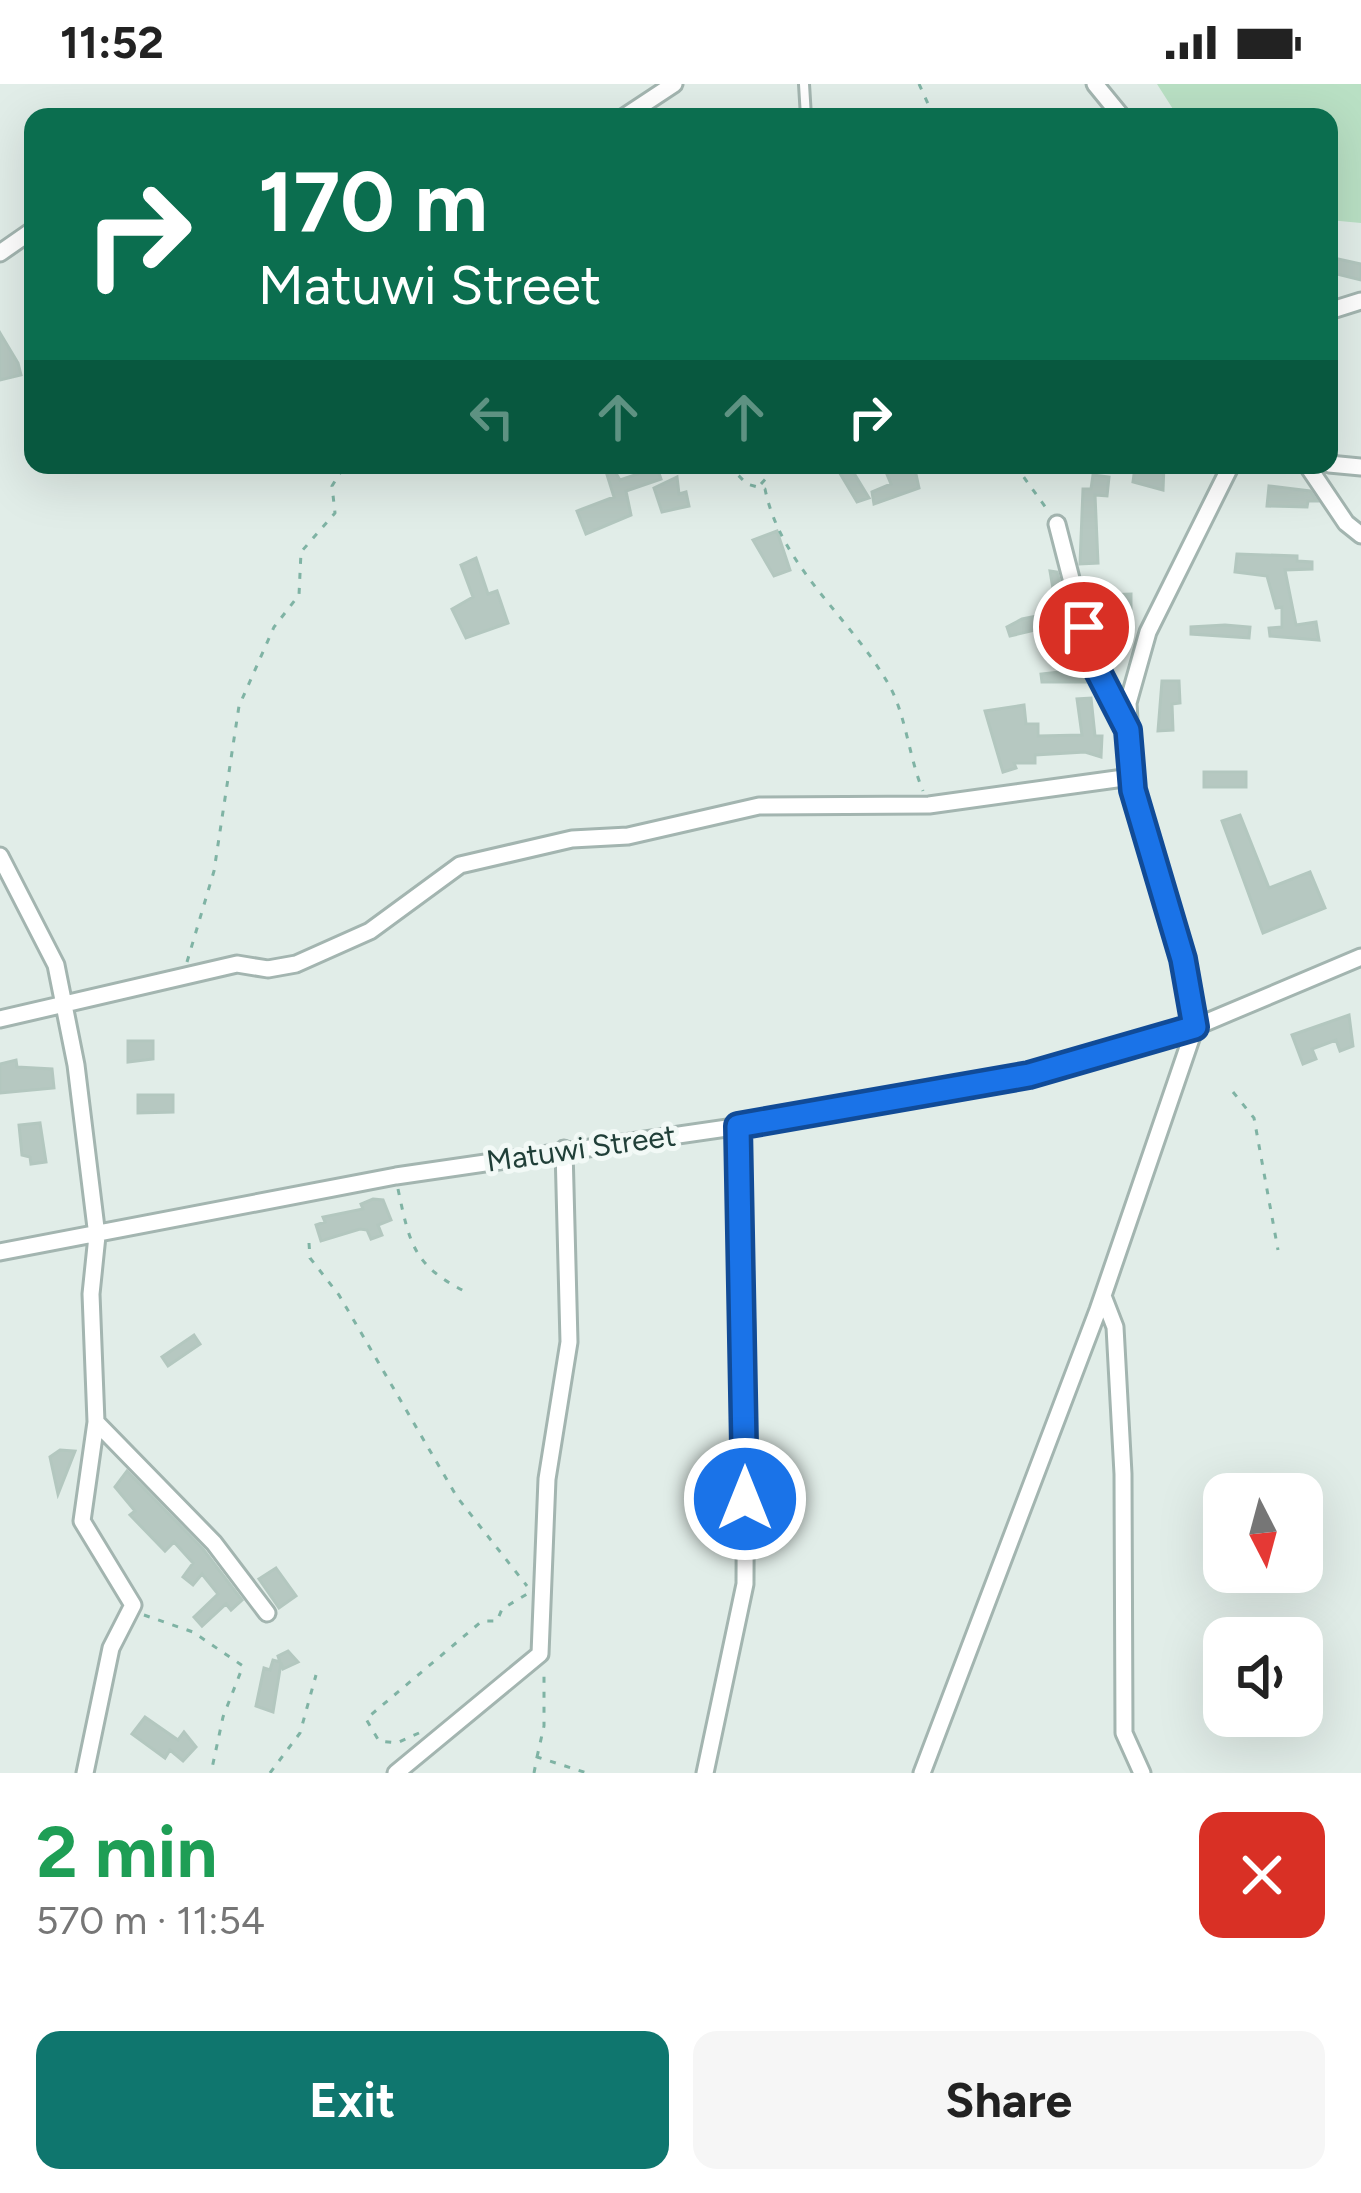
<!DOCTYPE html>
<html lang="en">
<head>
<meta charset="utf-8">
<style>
	:root { --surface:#fff; --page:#f6f6f6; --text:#222; --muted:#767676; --accent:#0f766e }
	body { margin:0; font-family:Figtree,sans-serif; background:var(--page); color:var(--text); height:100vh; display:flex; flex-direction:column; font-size:45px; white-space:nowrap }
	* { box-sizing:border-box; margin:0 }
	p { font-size:39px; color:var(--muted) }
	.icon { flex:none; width:66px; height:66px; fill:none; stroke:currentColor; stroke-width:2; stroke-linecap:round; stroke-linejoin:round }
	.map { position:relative; height:1689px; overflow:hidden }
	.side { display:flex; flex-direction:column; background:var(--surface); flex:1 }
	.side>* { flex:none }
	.banner { position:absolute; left:24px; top:24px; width:1314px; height:366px; border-radius:24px; box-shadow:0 12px 48px #0002; background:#0b6e4f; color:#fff; overflow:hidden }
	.needle { width:78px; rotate:174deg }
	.buttons { position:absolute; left:1203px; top:1389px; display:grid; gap:24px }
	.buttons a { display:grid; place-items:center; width:120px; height:120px; border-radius:24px; background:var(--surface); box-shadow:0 12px 48px #0002; font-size:60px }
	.pin { position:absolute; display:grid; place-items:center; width:102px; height:102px; color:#fff; margin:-51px; border:6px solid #fff; border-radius:50%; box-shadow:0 3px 12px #0007 }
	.me { position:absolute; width:132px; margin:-66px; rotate:0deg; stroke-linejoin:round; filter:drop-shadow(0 0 9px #0008) }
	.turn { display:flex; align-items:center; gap:42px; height:252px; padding:0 36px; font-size:54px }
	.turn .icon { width:156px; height:156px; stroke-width:2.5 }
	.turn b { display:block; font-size:84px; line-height:102px }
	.lanes { display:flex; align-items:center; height:114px; padding:0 36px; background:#0003; justify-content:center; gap:60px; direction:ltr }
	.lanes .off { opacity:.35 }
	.round { display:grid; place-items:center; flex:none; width:126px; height:126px; border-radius:24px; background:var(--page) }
	.summary { display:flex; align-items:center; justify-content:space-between; height:204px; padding:0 36px }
	h1 { font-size:72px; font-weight:700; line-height:90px; color:#1e9e55 }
	.action { display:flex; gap:24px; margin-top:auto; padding:24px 36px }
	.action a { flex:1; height:138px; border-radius:24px; background:var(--accent); color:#fff; font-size:48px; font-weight:700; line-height:138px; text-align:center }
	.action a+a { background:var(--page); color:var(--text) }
	.status { display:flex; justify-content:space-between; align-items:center; height:84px; padding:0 60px; background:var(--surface); direction:ltr }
	.status svg { height:33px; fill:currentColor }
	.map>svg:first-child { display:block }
	.green { fill:#b9e0c4 }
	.building { fill:#b6c8c1; stroke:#b3c7bf; stroke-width:3 }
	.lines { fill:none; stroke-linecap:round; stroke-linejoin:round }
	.lane-casing { stroke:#a3b5b0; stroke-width:14 }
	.street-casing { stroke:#a3b5b0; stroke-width:21 }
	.path { stroke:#7fb3a4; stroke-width:3; stroke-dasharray:6 9; stroke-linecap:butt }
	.lane { stroke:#fff; stroke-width:8 }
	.street { stroke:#fff; stroke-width:15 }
	.route-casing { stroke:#114b97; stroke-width:30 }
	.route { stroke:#1a73e8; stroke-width:21 }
	.labels { text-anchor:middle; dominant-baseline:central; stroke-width:10; stroke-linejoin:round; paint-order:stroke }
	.street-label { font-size:30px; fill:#203f38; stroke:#f2f9f6 }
</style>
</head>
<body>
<div class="status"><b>11:52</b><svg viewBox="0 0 49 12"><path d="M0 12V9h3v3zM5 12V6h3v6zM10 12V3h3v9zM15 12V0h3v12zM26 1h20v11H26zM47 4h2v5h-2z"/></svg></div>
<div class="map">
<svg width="1361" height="1689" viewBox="0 0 1361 1689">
	<rect width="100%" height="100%" fill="#e1ede8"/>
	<path class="green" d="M1157,0H1361V139L1329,136V33H1178Z"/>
	<path class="building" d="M1329,173L1361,180V196L1329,188Z
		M0,249L18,279L21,291L0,296Z
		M604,381H611L620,396L638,390L637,381H656L661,395L626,407L631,431L586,450L577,427L614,413Z
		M835,381H849L869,414L857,418Z
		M914,381L919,404L874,420L872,408L891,400L884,383Z
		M1151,381H1164L1163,406L1133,398L1135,383L1150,386Z
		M1093,391L1109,393L1107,412L1095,411L1098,479L1080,480L1083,405H1091Z
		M677,393L679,410L686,408L689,422L662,428L654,404Z
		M1269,402L1310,407L1317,417H1308L1307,423L1267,422Z
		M777,447L790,486L774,492L753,456Z
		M1237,470L1297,472V477L1312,478V485L1285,486L1296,541L1316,538L1319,556L1270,552L1269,544L1282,543V523L1276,524L1267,492L1235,488Z
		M476,474L488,510L497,507L508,539L466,554L452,525L473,513L461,481Z
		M1050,487L1057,488L1087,598H1042L1041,590L1069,587L1068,551L1058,553L1056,541L1010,552L1007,543L1022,535L1057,528Z
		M1083,494L1101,498L1102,511L1131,510V524L1108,525V558H1100Z
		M1225,541L1250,543L1249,554L1191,550V543Z
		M1162,597H1179L1180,619L1172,620L1173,646L1158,647Z
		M1091,614L1095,652H1102L1101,673L1085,668L1035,671V679H1014L1016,684L1003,688L985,627L1024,621L1026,640H1038V652L1082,651L1077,615Z
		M1204,688H1246V703H1204Z
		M1240,731L1269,804L1310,788L1325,824L1263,849L1222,737Z
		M1349,931L1353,962L1340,967L1336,956L1312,965L1316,975L1303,980L1292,951Z
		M128,957H153V975L128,978Z
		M16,976L17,983L52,985L54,1004L0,1009V980Z
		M138,1011H173V1028L138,1029Z
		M40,1039L46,1078L31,1080L30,1073L22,1071L19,1041Z
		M373,1115L383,1116L391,1136L378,1141L382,1151L371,1155L367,1146L360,1145L321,1157L316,1141L325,1138L323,1133L363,1125L361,1120Z
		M194,1251L200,1260L168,1282L162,1273Z
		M60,1366L75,1367L58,1410L50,1373Z
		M127,1387L203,1465L242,1516L231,1526L226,1520L202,1542L194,1533L218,1510L202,1490L193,1501L183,1493L193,1479L174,1458L165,1467L130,1431L135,1427L115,1403Z
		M276,1484L296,1512L279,1524L259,1495Z
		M288,1567L298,1578L283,1585L281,1579L273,1628L256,1622L264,1584L270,1586L273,1576L280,1578L278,1572Z
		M145,1633L178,1656L184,1648L196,1663L183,1677L170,1666L165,1674L132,1650Z"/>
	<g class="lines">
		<defs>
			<path id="lane" d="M804,0L806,33"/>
			<path id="street" d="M1095,0L1122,33
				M624,33L674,0
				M0,169L33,146
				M1329,227L1361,217
				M1329,380L1361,383
				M1307,381L1346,439L1361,451
				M1057,440L1092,576L1125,641
				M0,772L56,881L76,981L97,1152L91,1210L96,1338L82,1437L133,1521L111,1564L85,1689
				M0,935L237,880L268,885L296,880L370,847L460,781L572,755L628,752L759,722L929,721L1131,693
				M0,1168L396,1092L823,1030L1029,991L1195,943L1361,873
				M1103,1212L1115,1243L1123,1390L1124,1649L1142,1689
				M96,1338L214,1459L267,1529
				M396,1689L540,1570L547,1395L569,1258L564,1065
				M705,1689L745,1500L746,1246L738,1042
				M922,1689L1098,1226L1195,943L1183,875L1133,706L1128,619L1148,548L1231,381"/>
		</defs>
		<use href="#lane" class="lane-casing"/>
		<use href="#street" class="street-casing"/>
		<path class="path" d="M919,0L934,33
			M728,381L747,400L765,405C781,483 851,534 889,601C906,631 909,674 923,707
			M1015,381L1049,428
			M761,400L778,381
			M187,878L214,787L239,622L274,543L299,511L301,468L335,429L332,402L345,381
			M1233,1008L1254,1034L1278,1166
			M398,1105C410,1162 414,1182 468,1209
			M309,1159L310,1174L339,1211L457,1413L527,1502
			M144,1531L193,1548L243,1582L223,1633L211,1689
			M419,1649L397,1659L379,1657L366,1635L482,1537H497L502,1525L527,1510
			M537,1673L544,1642V1589
			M270,1689L300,1649L316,1591
			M534,1689L537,1673L587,1689"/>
		<use href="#lane" class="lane"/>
		<use href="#street" class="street"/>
	</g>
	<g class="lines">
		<defs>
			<path id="route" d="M745,1415L738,1042L1029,991L1195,943L1183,875L1133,706L1128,646L1092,576L1084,543"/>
		</defs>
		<use href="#route" class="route-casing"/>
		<use href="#route" class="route"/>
	</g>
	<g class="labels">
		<g class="street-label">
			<text transform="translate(581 1064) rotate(-8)">Matuwi Street</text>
		</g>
	</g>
</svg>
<div class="buttons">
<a><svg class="needle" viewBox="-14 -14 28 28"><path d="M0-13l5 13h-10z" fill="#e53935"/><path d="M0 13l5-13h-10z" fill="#767676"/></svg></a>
<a><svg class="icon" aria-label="sound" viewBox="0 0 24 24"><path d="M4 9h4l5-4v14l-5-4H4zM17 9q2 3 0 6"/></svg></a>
</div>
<div class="pin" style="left:1084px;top:543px;background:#d93025"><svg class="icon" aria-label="arrive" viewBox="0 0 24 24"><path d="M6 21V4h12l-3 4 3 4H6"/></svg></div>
<svg class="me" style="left:745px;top:1415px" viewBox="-20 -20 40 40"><circle r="17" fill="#1a73e8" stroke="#fff" stroke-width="3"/><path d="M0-11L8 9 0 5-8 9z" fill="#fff"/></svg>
<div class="banner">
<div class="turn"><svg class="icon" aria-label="right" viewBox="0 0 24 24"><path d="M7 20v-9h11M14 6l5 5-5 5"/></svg><div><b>170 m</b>Matuwi Street</div></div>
<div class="lanes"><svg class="icon off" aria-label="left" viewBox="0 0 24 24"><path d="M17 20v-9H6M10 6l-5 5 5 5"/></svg><svg class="icon off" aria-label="ahead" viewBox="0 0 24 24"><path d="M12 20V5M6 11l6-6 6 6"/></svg><svg class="icon off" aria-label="ahead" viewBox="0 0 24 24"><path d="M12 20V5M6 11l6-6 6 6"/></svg><svg class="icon" aria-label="right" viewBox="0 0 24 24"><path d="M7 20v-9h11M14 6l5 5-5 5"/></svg></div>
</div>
</div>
<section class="side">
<div class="summary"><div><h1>2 min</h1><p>570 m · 11:54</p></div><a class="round" style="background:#d93025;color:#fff"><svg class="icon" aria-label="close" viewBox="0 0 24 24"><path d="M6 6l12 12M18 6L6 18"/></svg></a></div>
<div class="action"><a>Exit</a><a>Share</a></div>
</section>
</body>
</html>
